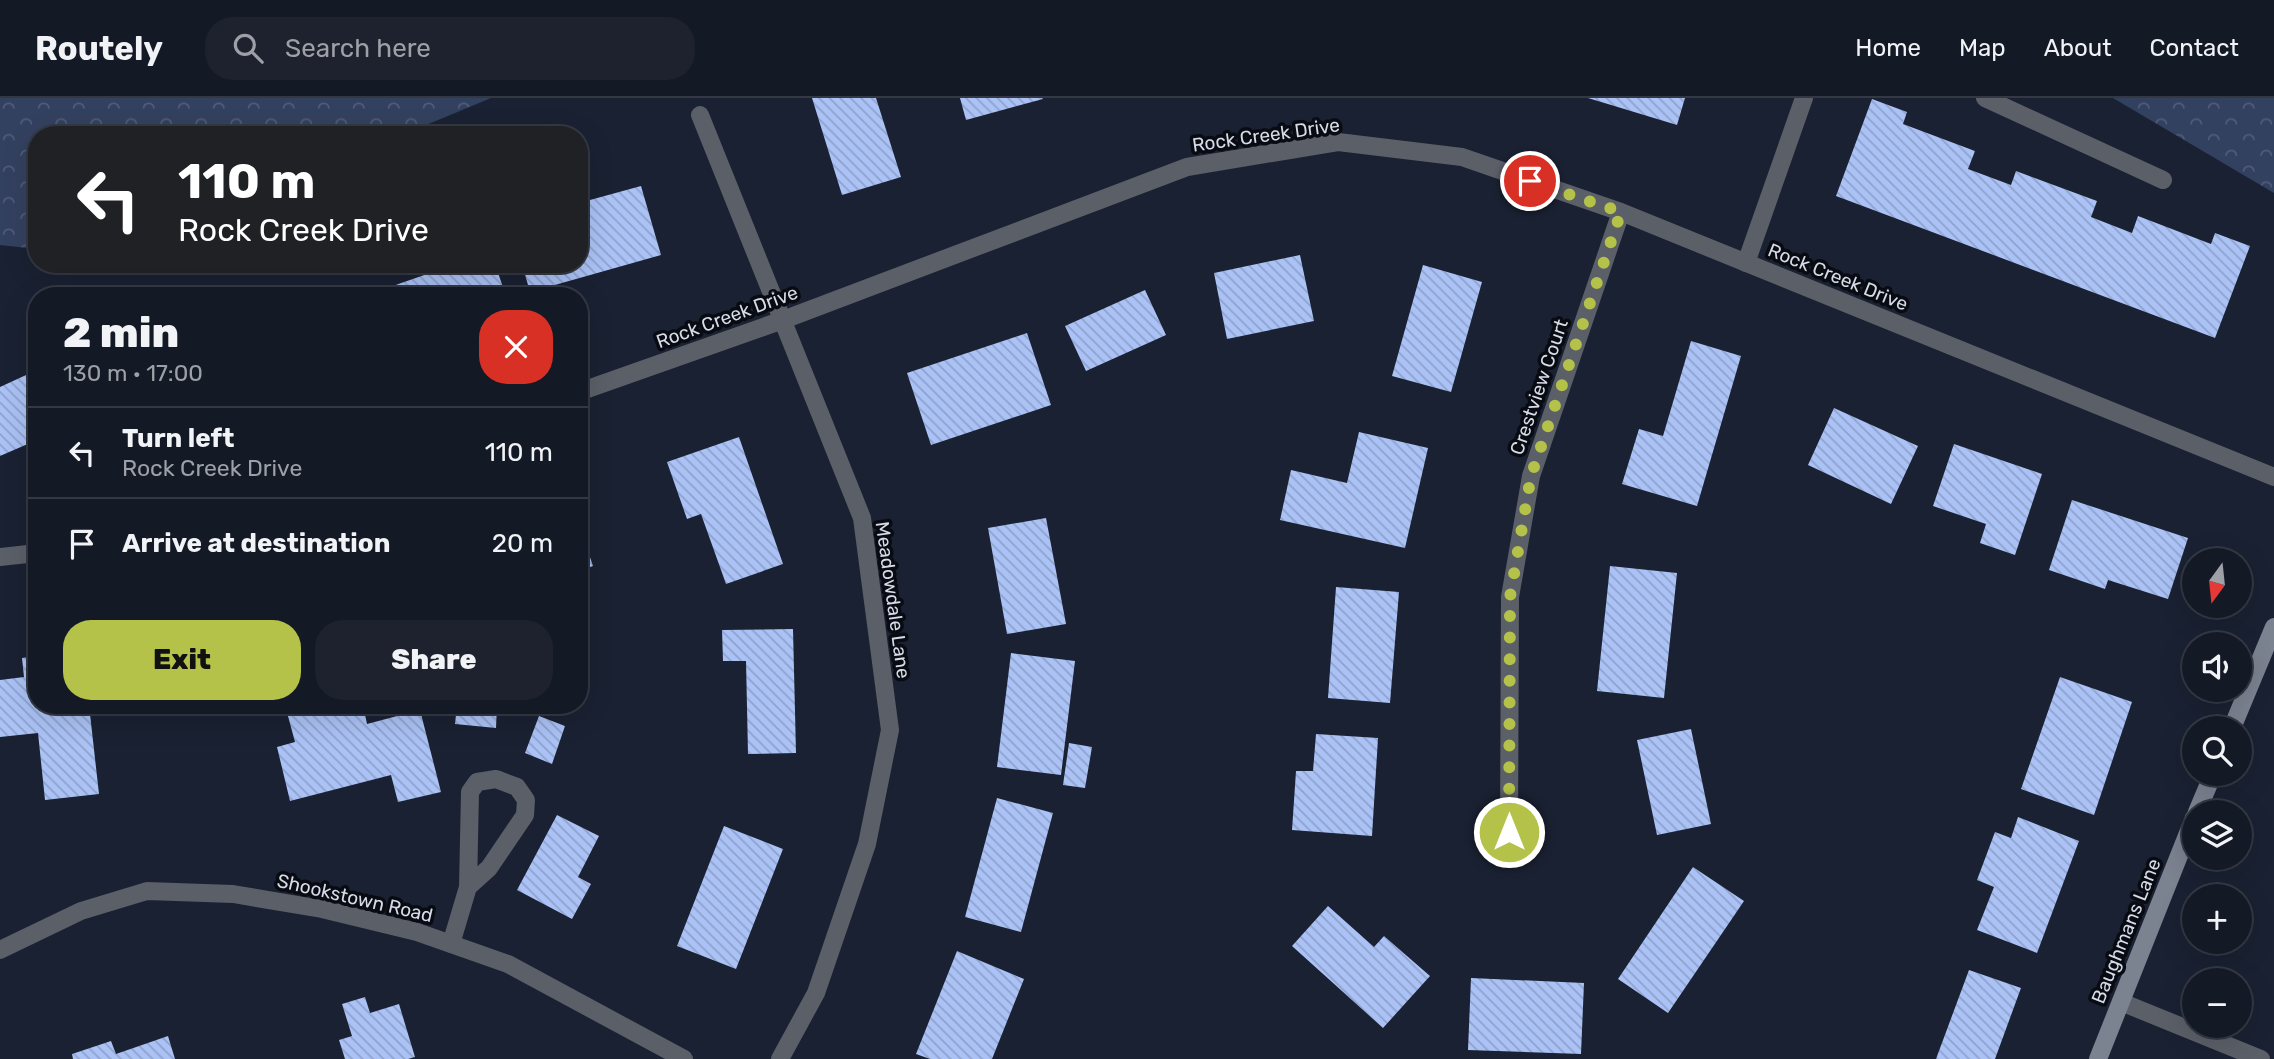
<!DOCTYPE html>
<html lang="en">
<head>
<meta charset="utf-8">
<style>
	:root { --surface:#141926; --page:#1d222e; --text:#f1f3f6; --muted:#9da0a7; --line:#333843; --accent:#b4c24a }
	body { margin:0; font-family:Rubik,sans-serif; background:var(--page); color:var(--text); height:100vh; display:flex; flex-direction:column; font-size:26px; white-space:nowrap }
	* { box-sizing:border-box; margin:0 }
	p { font-size:23px; color:var(--muted) }
	.icon { flex:none; width:38px; height:38px; fill:none; stroke:currentColor; stroke-width:2; stroke-linecap:round; stroke-linejoin:round }
	.map { position:relative; flex:1; overflow:hidden }
	.sheet { position:absolute; left:28px; top:189px; width:560px; height:427px; display:flex; flex-direction:column; background:var(--surface); border-radius:28px; box-shadow:0 7px 28px #0002,0 0 0 2px var(--line) }
	.sheet>* { flex:none }
	.banner { position:absolute; left:28px; top:28px; width:560px; height:147px; border-radius:28px; box-shadow:0 7px 28px #0002,0 0 0 2px var(--line); background:#202124; color:#fff; overflow:hidden }
	.needle { width:46px; rotate:195deg }
	.fabs { position:absolute; left:2182px; top:450px; display:grid; gap:14px }
	.fabs a { display:grid; place-items:center; width:70px; height:70px; border-radius:50%; background:var(--surface); box-shadow:0 7px 28px #0002,0 0 0 2px var(--line); font-size:35px }
	.pin { position:absolute; display:grid; place-items:center; width:60px; height:60px; color:#fff; margin:-30px; border:4px solid #fff; border-radius:50%; box-shadow:0 2px 7px #0007 }
	.me { position:absolute; width:77px; margin:-38px; rotate:0deg; stroke-linejoin:round; filter:drop-shadow(0 0 5px #0008) }
	.turn { display:flex; align-items:center; gap:24px; height:147px; padding:0 35px; font-size:32px }
	.turn .icon { width:91px; height:91px; stroke-width:2.5 }
	.turn b { display:block; font-size:49px; line-height:60px }
	.round { display:grid; place-items:center; flex:none; width:74px; height:74px; border-radius:28px; background:var(--page) }
	.head { display:flex; align-items:center; justify-content:space-between; height:119px; padding:0 35px }
	h1 { font-size:42px; font-weight:800; line-height:52px }
	.cta { display:flex; gap:14px; margin-top:auto; padding:14px 35px }
	.cta a { flex:1; height:80px; border-radius:28px; background:var(--accent); color:#111; font-size:28px; font-weight:800; line-height:80px; text-align:center }
	.cta a+a { background:var(--page); color:var(--text) }
	ul { padding:0; list-style:none }
	li { display:flex; align-items:center; gap:21px; height:91px; padding:0 35px; border-top:2px solid var(--line) }
	li div { flex:1 }
	li b { display:block; font-size:26px }
	li em { font-style:normal }
	header { display:flex; align-items:center; gap:42px; box-sizing:border-box; height:98px; padding:0 35px; background:var(--surface); border-bottom:2px solid var(--line) }
	header strong { font-size:33px }
	nav { display:flex; gap:38px; margin-inline-start:auto; font-size:24px }
	.search { width:490px; height:63px; background:var(--page); display:flex; align-items:center; gap:18px; box-sizing:border-box; padding:0 24px; border-radius:28px; color:var(--muted); font-size:26px }
	.map>svg:first-child { display:block }
	.park { fill:url(#park-crowns) }
	.building { fill:url(#building-back-hatch) }
	.lines { fill:none; stroke-linecap:round; stroke-linejoin:round }
	.service { stroke:#5b5f68; stroke-width:18 }
	.minor { stroke:#5b5f68; stroke-width:18 }
	.tertiary { stroke:#5b5f68; stroke-width:18 }
	.secondary { stroke:#7b8290; stroke-width:18 }
	.route { stroke:#b4c24a; stroke-width:12; stroke-dasharray:0 21.6 }
	.labels { text-anchor:middle; dominant-baseline:central; stroke-width:7; stroke-linejoin:round; paint-order:stroke }
	.street-label { font-size:19px; fill:#d6dbe7; stroke:#080b12 }
</style>
</head>
<body>
<header>
<strong>Routely</strong>
<div class="search"><svg class="icon" aria-label="search" viewBox="0 0 24 24"><circle cx="10" cy="10" r="6"/><path d="M15 15l6 6"/></svg>Search here</div>
<nav><a>Home</a><a>Map</a><a>About</a><a>Contact</a></nav>
</header>
<div class="map">
<svg width="2274" height="961" viewBox="0 0 2274 961">
	<defs>
		<pattern id="park-crowns" width="20" height="18" patternUnits="userSpaceOnUse" patternTransform="scale(1.75)"><rect width="20" height="18" fill="#334160"/><path d="M2 6a3 3 0 1 1 6 0M12 15a3 3 0 1 1 6 0" fill="none" stroke="#505c77"/></pattern>
		<pattern id="building-back-hatch" width="6" height="6" patternUnits="userSpaceOnUse" patternTransform="scale(1.75)"><rect width="6" height="6" fill="#aac2f6"/><path d="M-1 5l2 2M0 0l6 6M5-1l2 2" fill="none" stroke="#90a2ca"/></pattern>
	</defs>
	<rect width="100%" height="100%" fill="#1a2132"/>
	<path class="park" d="M0,0H491L402,37H37V151L0,147Z
		M2113,0H2274V95Z"/>
	<path class="building" d="M812,0H876L901,79L842,97Z
		M960,0H1042L1043,1L966,22Z
		M1588,0H1685L1677,27Z
		M1872,1L1907,14L1903,26L1975,53L1968,71L2011,87L2016,73L2097,103L2091,119L2132,135L2138,118L2211,146L2215,135L2250,148L2215,240L1836,98Z
		M641,88L661,157L530,194L522,166H579V105Z
		M1300,157L1314,223L1227,241L1214,175Z
		M456,166H495L506,198H386L384,191Z
		M1423,167L1482,184L1451,294L1392,278Z
		M1145,192L1166,237L1086,273L1065,228Z
		M1027,235L1051,307L931,347L907,275Z
		M1691,243L1741,258L1697,408L1622,386L1639,331L1663,338Z
		M37,272V342L0,358V289Z
		M1834,310L1918,348L1891,406L1808,367Z
		M1359,334L1428,350L1405,450L1280,422L1291,372L1347,385Z
		M739,339L783,466L726,486L701,416L687,421L667,364Z
		M1954,346L2042,376L2015,457L1980,445L1986,426L1933,408Z
		M2072,402L2188,440L2168,501L2108,482L2105,491L2049,472Z
		M1046,420L1066,526L1007,536L988,430Z
		M579,427L593,468L579,473Z
		M1610,468L1677,475L1664,600L1597,593Z
		M1336,489L1399,494L1390,605L1328,600Z
		M793,531L796,655L748,656L746,563H723L722,532Z
		M1011,555L1075,563L1061,677L997,669Z
		M37,558V607H89L99,696L45,702L38,635L0,639V582L24,579L22,560Z
		M2060,579L2132,604L2094,717L2021,691Z
		M285,607H363L367,626L420,612L441,694L398,704L391,677L290,703L277,649L295,644Z
		M457,607H497L496,630L455,626Z
		M539,618L565,628L552,666L525,655Z
		M1691,631L1711,726L1657,737L1637,642Z
		M1316,636L1378,640L1372,738L1292,732L1296,673H1313Z
		M1069,645L1092,649L1085,690L1063,687Z
		M997,700L1053,715L1021,834L965,819Z
		M557,717L599,738L578,779L591,786L572,821L517,792Z
		M2018,719L2079,743L2037,855L1977,832L1994,789L1977,782L1995,734L2011,740Z
		M724,728L783,751L736,871L677,848Z
		M1693,769L1744,803L1668,915L1618,881Z
		M1328,808L1374,849L1384,838L1430,878L1383,930L1292,848Z
		M957,853L1024,881L992,961H930L916,956Z
		M1969,872L2021,890L1995,961H1936Z
		M1471,880L1584,885L1581,956L1468,952Z
		M365,899L370,915L399,906L415,959L408,961H345L339,942L352,938L342,906Z
		M168,938L175,961H73L72,956L111,943L116,956Z"/>
	<g class="lines">
		<path class="service" d="M1985,0L2163,82
			M1746,165L1804,0
			M451,846L468,789L470,694L477,684L496,681L517,689L526,702L525,717L489,770L468,789"/>
		<path class="minor" d="M700,17L862,420L890,632L867,746L816,895L780,961
			M579,294L783,222L1187,69L1338,44L1462,59L1621,114L2274,379
			M0,459L37,455
			M1509,734L1510,499L1531,378L1621,114
			M2121,904L2261,961"/>
		<path class="tertiary" d="M0,852L81,813L147,793L233,796L322,811L417,834L508,866L684,961"/>
		<path class="secondary" d="M2232,630L2274,529
			M2197,714L2213,676
			M2098,961L2194,720"/>
	</g>
	<g class="lines">
		<path class="route" d="M1509,734L1510,499L1531,378L1621,114L1530,83"/>
	</g>
	<g class="labels">
		<g class="street-label">
			<text transform="translate(1266 37) rotate(-8)">Rock Creek Drive</text>
			<text transform="translate(1838 179) rotate(22)">Rock Creek Drive</text>
			<text transform="translate(727 219) rotate(-20)">Rock Creek Drive</text>
			<text transform="translate(1539 289) rotate(-71)">Crestview Court</text>
			<text transform="translate(893 502) rotate(82)">Meadowdale Lane</text>
			<text transform="translate(355 800) rotate(13)">Shookstown Road</text>
			<text transform="translate(2126 833) rotate(-68)">Baughmans Lane</text>
		</g>
	</g>
</svg>
<div class="fabs">
<a><svg class="needle" viewBox="-14 -14 28 28"><path d="M0-13l5 13h-10z" fill="#e53935"/><path d="M0 13l5-13h-10z" fill="#9da0a7"/></svg></a>
<a><svg class="icon" aria-label="sound" viewBox="0 0 24 24"><path d="M4 9h4l5-4v14l-5-4H4zM17 9q2 3 0 6"/></svg></a>
<a><svg class="icon" aria-label="search" viewBox="0 0 24 24"><circle cx="10" cy="10" r="6"/><path d="M15 15l6 6"/></svg></a>
<a><svg class="icon" aria-label="layers" viewBox="0 0 24 24"><path d="M12 4l9 5-9 5-9-5zM3 14l9 5 9-5"/></svg></a>
<a>+</a>
<a>−</a>
</div>
<div class="pin" style="left:1530px;top:83px;background:#d93025"><svg class="icon" aria-label="arrive" viewBox="0 0 24 24"><path d="M6 21V4h12l-3 4 3 4H6"/></svg></div>
<svg class="me" style="left:1509px;top:734px" viewBox="-20 -20 40 40"><circle r="17" fill="#b4c24a" stroke="#fff" stroke-width="3"/><path d="M0-11L8 9 0 5-8 9z" fill="#fff"/></svg>
<div class="banner">
<div class="turn"><svg class="icon" aria-label="left" viewBox="0 0 24 24"><path d="M17 20v-9H6M10 6l-5 5 5 5"/></svg><div><b>110 m</b>Rock Creek Drive</div></div>
</div>
<section class="sheet">
<div class="head"><div><h1>2 min</h1><p>130 m · 17:00</p></div><a class="round" style="background:#d93025;color:#fff"><svg class="icon" aria-label="close" viewBox="0 0 24 24"><path d="M6 6l12 12M18 6L6 18"/></svg></a></div>
<ul>
<li><svg class="icon" aria-label="left" viewBox="0 0 24 24"><path d="M17 20v-9H6M10 6l-5 5 5 5"/></svg><div><b>Turn left</b><p>Rock Creek Drive</p></div><em>110 m</em></li>
<li><svg class="icon" aria-label="arrive" viewBox="0 0 24 24"><path d="M6 21V4h12l-3 4 3 4H6"/></svg><div><b>Arrive at destination</b></div><em>20 m</em></li>
</ul>
<div class="cta"><a>Exit</a><a>Share</a></div>
</section>
</div>
</body>
</html>
